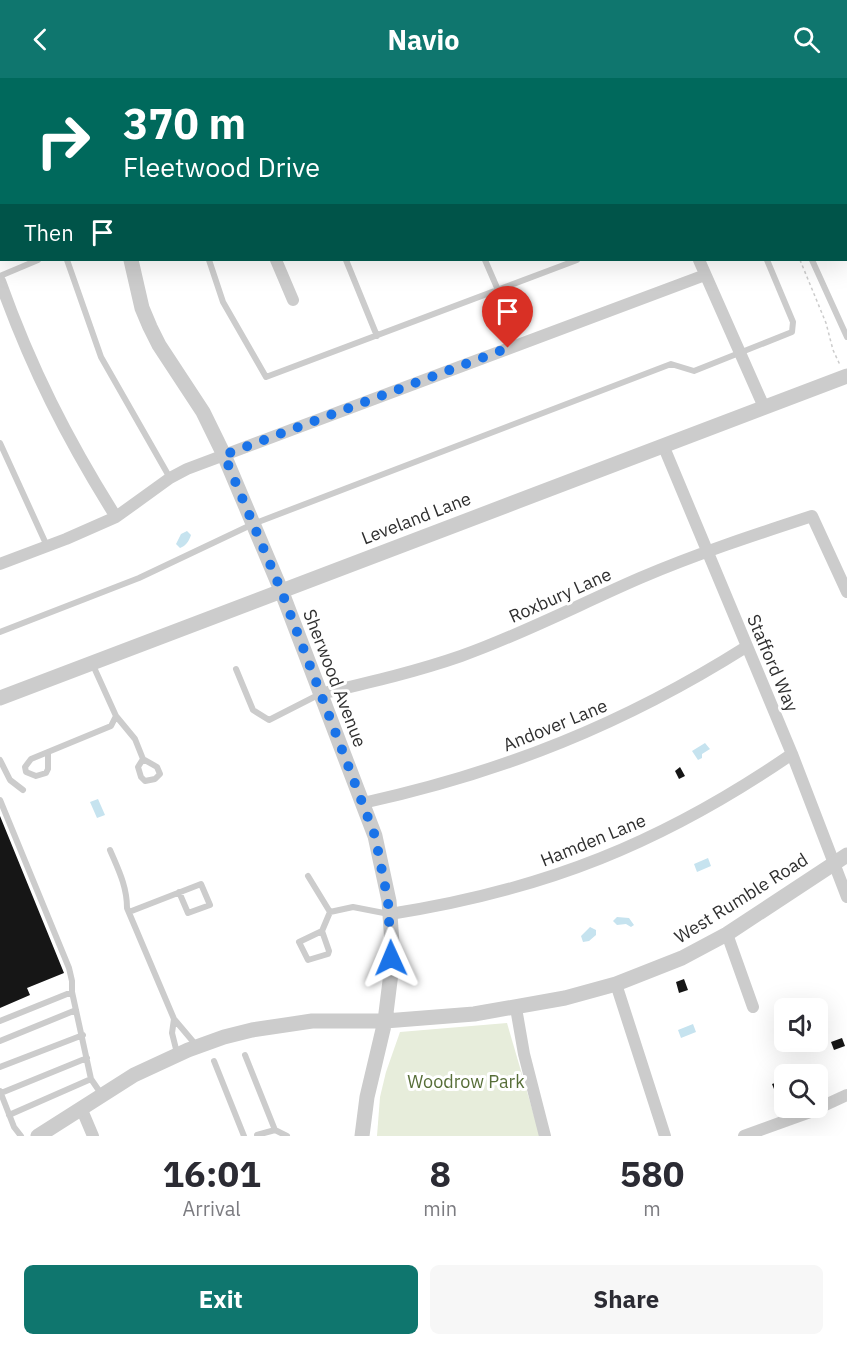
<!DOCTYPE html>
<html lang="en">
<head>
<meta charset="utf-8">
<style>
	:root { --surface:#fff; --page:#f7f7f7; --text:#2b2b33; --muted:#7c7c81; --accent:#0f766e }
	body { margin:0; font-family:"IBM Plex Sans",sans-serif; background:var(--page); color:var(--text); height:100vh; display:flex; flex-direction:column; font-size:22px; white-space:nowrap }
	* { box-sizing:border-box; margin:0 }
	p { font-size:20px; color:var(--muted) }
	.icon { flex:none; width:33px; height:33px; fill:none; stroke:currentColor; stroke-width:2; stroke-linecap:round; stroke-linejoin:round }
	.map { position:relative; height:1058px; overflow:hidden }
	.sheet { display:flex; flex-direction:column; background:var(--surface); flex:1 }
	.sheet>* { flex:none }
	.guide { position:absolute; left:0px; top:0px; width:848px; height:183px; box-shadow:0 6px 24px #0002; background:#00695c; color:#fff; overflow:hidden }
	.buttons { position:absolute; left:774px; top:920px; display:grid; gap:12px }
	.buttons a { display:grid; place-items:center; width:54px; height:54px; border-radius:9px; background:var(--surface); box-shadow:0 6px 24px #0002; font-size:30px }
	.pin { position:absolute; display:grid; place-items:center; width:51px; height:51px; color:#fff; margin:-62px -26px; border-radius:50% 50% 50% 0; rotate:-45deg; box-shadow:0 0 6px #0007 }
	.pin .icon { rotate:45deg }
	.me { position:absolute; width:66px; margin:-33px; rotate:359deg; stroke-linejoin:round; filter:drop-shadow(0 0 4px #0008) }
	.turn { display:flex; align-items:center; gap:21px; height:126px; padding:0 24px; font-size:27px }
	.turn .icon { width:78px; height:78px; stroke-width:2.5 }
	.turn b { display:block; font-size:42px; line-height:51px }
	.then { display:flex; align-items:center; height:57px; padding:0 24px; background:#0003; gap:12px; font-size:22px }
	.eta { display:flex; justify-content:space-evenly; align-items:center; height:102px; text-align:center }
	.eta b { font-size:36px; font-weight:700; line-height:42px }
	.cta { display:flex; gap:12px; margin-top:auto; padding:12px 24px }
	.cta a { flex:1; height:69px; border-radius:9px; background:var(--accent); color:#fff; font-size:24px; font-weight:700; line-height:69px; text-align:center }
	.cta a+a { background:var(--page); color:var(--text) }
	header { display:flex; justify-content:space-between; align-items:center; height:78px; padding:0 24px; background:var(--accent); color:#fff; font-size:27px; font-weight:700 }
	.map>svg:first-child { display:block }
	.green { fill:#e7eddb }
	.water { fill:#c6e3ef }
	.building { fill:#161616 }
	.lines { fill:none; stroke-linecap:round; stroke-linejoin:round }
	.path { stroke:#ccc; stroke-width:1.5; stroke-dasharray:3 3; stroke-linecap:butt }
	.service { stroke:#ccc; stroke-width:6 }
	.minor { stroke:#ccc; stroke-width:12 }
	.tertiary { stroke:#ccc; stroke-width:15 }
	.route { stroke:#1a73e8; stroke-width:10; stroke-dasharray:0 18 }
	.labels { text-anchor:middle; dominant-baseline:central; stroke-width:6; stroke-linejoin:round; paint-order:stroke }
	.street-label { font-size:18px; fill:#2f2f2f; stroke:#fff }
	.park-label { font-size:18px; fill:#576e38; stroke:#fff }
</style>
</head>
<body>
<header><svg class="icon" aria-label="back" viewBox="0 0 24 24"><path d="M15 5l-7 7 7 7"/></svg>Navio<svg class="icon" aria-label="search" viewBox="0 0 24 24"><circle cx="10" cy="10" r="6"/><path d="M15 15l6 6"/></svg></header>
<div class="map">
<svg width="847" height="1058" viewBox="0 0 847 1058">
	<rect width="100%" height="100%" fill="#fff"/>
	<path class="green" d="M507,945L540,1058H377L380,1019L386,994L400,954Z"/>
	<path class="water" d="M187,453L191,457C189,463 186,468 180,470L176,466L181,456Z
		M705,665L710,671L702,676V680L698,682L692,673Z
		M98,721L105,737L97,740L90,724Z
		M708,780L711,788L697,794L694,786Z
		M617,839L629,840L634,847L631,849L626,846L617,847L613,843Z
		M590,849L596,852V857L589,863L583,864L581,858Z
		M693,946L696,954L681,960L678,952Z"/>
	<path class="building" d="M680,689L685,698L679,701L675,693Z
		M0,738L64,895L27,910L30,917L0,930Z
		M684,901L688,912L679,915L676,904Z
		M842,960L845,968L834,972L831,964Z
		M784,1002V1019L778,1021L772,1006Z"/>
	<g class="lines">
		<path class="path" d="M721,0L722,2
			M800,182L826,245L833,272L840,287"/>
		<path class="service" d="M553,0V2
			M691,0V2
			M738,0L739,2
			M105,2L108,0
			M514,2L519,0
			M846,2L847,1
			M0,52H2
			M846,137L847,136
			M67,182L101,279L170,400
			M209,182L223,224L266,299L577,182
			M346,182L377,258
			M485,182L498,212
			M812,182L847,259
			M0,198L38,182
			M0,365L47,468
			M0,554L139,500L253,446L671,286L694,293L792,254L793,244L767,182
			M236,591L253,632L269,642L320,616
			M116,638L135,661L143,681L138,689L141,699L145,703L155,701L160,696L157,689L143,681
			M48,674V691L46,695L36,698L26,694L25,689L31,681L111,648L116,638L92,585
			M0,682L10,702L23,712
			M0,722L69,890L72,903V914L91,1001L102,1017
			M110,772C118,791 127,808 127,830L174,941L196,967
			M308,798L330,834L353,829L389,836
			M129,834L201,806L210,827L188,835L179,814
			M322,853L299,864L308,882L328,876L329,873L322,853L330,834
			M174,941L172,955L177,975
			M0,943L72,914
			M0,963L76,932
			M245,977L275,1052L287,1058
			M214,983L244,1058
			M0,989L83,957
			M0,1013L14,1049L21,1058
			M1,1015L87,980
			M9,1037L91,1001
			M257,1057L275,1052"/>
		<path class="minor" d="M349,0V2
			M481,0V2
			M615,0V2
			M806,0L807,2
			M292,2L298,0
			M846,66L847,65
			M846,92L847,94
			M0,130H2
			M276,182L293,222
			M699,182L764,329
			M0,203C31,290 67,361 116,439
			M663,367L792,676L847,819
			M0,486L66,461L116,439L170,400L187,391L705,197
			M320,616C367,605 415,594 461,578C523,556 580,526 640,500C696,476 754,457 812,438L847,514
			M363,725C504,694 624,646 746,569
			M390,836C545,812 662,765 792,676
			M727,856L753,929
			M616,906L665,1058
			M516,930L524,976L545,1058
			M82,1032L93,1058
			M744,1058L810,1034L847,1017"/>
		<path class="tertiary" d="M87,0L88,2
			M131,182L142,230L150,249L159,267L203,334L224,377L281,512L375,758L389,823L392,865L391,895L385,943L367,1019L362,1058
			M0,620L847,298
			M38,1058L134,997L188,972L224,959L252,952L312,943H385L474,936L565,920L616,906L682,880L727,856L847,777"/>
	</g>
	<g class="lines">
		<path class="route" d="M391,880L388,823L375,758L281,512L224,377L508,270"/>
	</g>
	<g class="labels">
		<g class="street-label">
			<text transform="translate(416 440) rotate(-21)">Leveland Lane</text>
			<text transform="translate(560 517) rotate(-24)">Roxbury Lane</text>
			<text transform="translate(773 585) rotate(67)">Stafford Way</text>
			<text transform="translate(335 600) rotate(69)">Sherwood Avenue</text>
			<text transform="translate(555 647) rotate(-22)">Andover Lane</text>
			<text transform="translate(593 762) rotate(-22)">Hamden Lane</text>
			<text transform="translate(741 820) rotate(-32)">West Rumble Road</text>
		</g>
		<g class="park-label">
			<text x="466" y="1003">Woodrow Park</text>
		</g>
	</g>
</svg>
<div class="buttons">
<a><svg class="icon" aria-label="sound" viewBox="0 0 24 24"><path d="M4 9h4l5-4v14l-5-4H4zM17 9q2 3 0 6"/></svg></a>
<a><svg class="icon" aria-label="search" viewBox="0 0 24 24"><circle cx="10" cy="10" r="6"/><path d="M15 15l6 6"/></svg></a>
</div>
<div class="pin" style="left:508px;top:270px;background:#d93025"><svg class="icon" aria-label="arrive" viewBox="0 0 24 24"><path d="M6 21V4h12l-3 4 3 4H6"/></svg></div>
<svg class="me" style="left:391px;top:880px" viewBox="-20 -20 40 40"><path d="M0-17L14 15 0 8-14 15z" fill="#1a73e8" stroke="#fff" stroke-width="4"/></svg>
<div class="guide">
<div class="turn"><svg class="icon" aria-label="right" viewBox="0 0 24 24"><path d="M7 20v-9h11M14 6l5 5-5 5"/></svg><div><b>370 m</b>Fleetwood Drive</div></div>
<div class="then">Then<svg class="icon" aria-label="arrive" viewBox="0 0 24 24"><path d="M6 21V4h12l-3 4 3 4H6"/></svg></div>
</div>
</div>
<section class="sheet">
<div class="eta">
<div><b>16:01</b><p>Arrival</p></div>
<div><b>8</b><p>min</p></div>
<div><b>580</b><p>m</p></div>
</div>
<div class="cta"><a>Exit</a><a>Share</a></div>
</section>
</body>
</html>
